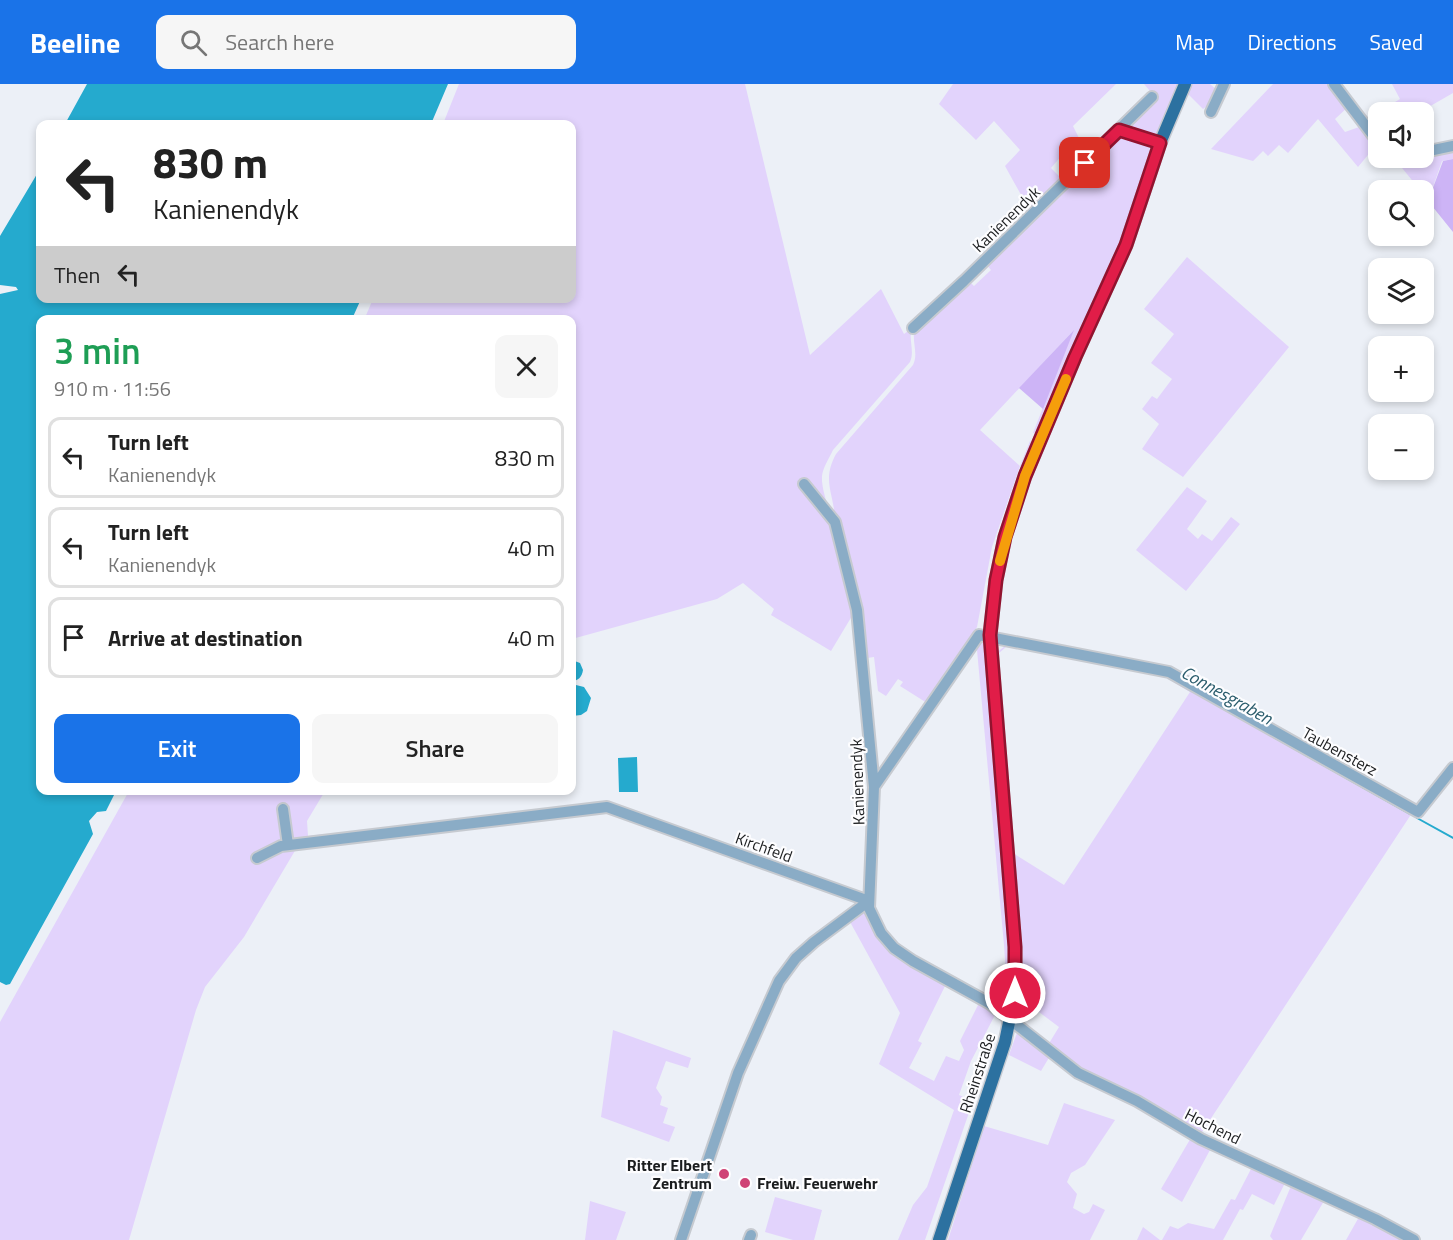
<!DOCTYPE html>
<html lang="en">
<head>
<meta charset="utf-8">
<style>
	:root { --surface:#fff; --page:#f6f6f6; --text:#222; --muted:#767676; --line:#e0e0e0; --accent:#1a73e8 }
	body { margin:0; font-family:"Titillium Web",sans-serif; background:var(--page); color:var(--text); height:100vh; display:flex; flex-direction:column; font-size:22px; white-space:nowrap }
	* { box-sizing:border-box; margin:0 }
	p { font-size:20px; color:var(--muted) }
	.icon { flex:none; width:33px; height:33px; fill:none; stroke:currentColor; stroke-width:2; stroke-linecap:round; stroke-linejoin:round }
	.map { position:relative; flex:1; overflow:hidden }
	.side { position:absolute; left:36px; top:231px; width:540px; height:480px; display:flex; flex-direction:column; background:var(--surface); border-radius:12px; box-shadow:0 3px 9px #0003 }
	.side>* { flex:none }
	.top-card { position:absolute; left:36px; top:36px; width:540px; height:183px; border-radius:12px; box-shadow:0 3px 9px #0003; background:#fff; color:var(--text); overflow:hidden }
	.tools { position:absolute; left:1368px; top:18px; display:grid; gap:12px }
	.tools a { display:grid; place-items:center; width:66px; height:66px; border-radius:12px; background:var(--surface); box-shadow:0 3px 9px #0003; font-size:30px }
	.pin { position:absolute; display:grid; place-items:center; width:51px; height:51px; color:#fff; margin:-26px; border-radius:12px; box-shadow:0 3px 9px #0006 }
	.me { position:absolute; width:66px; margin:-33px; rotate:0deg; stroke-linejoin:round; filter:drop-shadow(0 0 4px #0008) }
	.turn { display:flex; align-items:center; gap:21px; height:126px; padding:0 18px; font-size:27px }
	.turn .icon { width:78px; height:78px; stroke-width:2.5 }
	.turn b { display:block; font-size:42px; line-height:51px }
	.then { display:flex; align-items:center; height:57px; padding:0 18px; background:#0003; gap:12px; font-size:22px }
	.round { display:grid; place-items:center; flex:none; width:63px; height:63px; border-radius:12px; background:var(--page) }
	.head { display:flex; align-items:center; justify-content:space-between; height:102px; padding:0 18px }
	h1 { font-size:36px; font-weight:600; line-height:45px; color:#1e9e55 }
	.button { display:flex; gap:12px; margin-top:auto; padding:12px 18px }
	.button a { flex:1; height:69px; border-radius:12px; background:var(--accent); color:#fff; font-size:24px; font-weight:600; line-height:69px; text-align:center }
	.button a+a { background:var(--page); color:var(--text) }
	ul { padding:0; list-style:none }
	li { display:flex; align-items:center; gap:18px; height:81px; margin:0 12px 9px; padding:0 6px; border:3px solid var(--line); border-radius:12px }
	li div { flex:1 }
	li b { display:block; font-size:22px }
	li em { font-style:normal }
	header { display:flex; align-items:center; gap:36px; box-sizing:border-box; height:84px; padding:0 30px; background:var(--accent); color:#fff }
	header strong { font-size:28px }
	nav { display:flex; gap:33px; margin-inline-start:auto; font-size:21px }
	.search { width:420px; height:54px; background:var(--page); display:flex; align-items:center; gap:15px; box-sizing:border-box; padding:0 21px; border-radius:12px; color:var(--muted); font-size:22px }
	.map>svg:first-child { display:block }
	.green { fill:#e2d3fc; fill-rule:evenodd }
	.forest { fill:#cdb4f6 }
	.water { fill:#25aace }
	.lines { fill:none; stroke-linecap:round; stroke-linejoin:round }
	.stream { stroke:#25aace; stroke-width:2 }
	.minor-casing { stroke:#c6cad0; stroke-width:14 }
	.major-casing { stroke:#c6cad0; stroke-width:15 }
	.minor { stroke:#8aacc6; stroke-width:10 }
	.major { stroke:#2c71a0; stroke-width:12 }
	.route-casing { stroke:#92132f; stroke-width:15 }
	.route { stroke:#e11d48; stroke-width:10 }
	.slow { stroke:#f59e0b; stroke-width:10 }
	.poi-dot { fill:#cf4376; stroke:#fdfdff; stroke-width:2 }
	.labels { text-anchor:middle; dominant-baseline:central; stroke-width:4.5; stroke-linejoin:round; paint-order:stroke }
	.street-label { font-size:16px; fill:#1b1d1f; stroke:#fdfdff }
	.poi-label { font-size:16px; font-weight:bold; fill:#1b1d1f; stroke:#fdfdff; text-anchor:end }
	.water-label { font-size:18px; font-style:italic; fill:#2a5c6c; stroke:#fdfdff }
</style>
</head>
<body>
<header>
<strong>Beeline</strong>
<div class="search"><svg class="icon" aria-label="search" viewBox="0 0 24 24"><circle cx="10" cy="10" r="6"/><path d="M15 15l6 6"/></svg>Search here</div>
<nav><a>Map</a><a>Directions</a><a>Saved</a></nav>
</header>
<div class="map">
<svg width="1453" height="1156" viewBox="0 0 1453 1156">
	<rect width="100%" height="100%" fill="#ecf0f7"/>
	<path class="green" d="M459,0H745L810,271L881,205L904,250L912,244C908,255 915,267 910,278L833,366C829,375 823,383 822,392C821,406 830,427 834,441C843,468 848,498 855,527L831,567L771,531L774,525L743,499L717,515L572,555V236H364L373,215L572,214V40H443Z
		M953,0H1116L1073,42L1081,58L1072,66L1069,63L1051,84L1064,97L1035,126L1020,109L1005,82L1020,66L994,37L976,56L939,20Z
		M1144,0H1181L1160,51L1154,54L1130,46L1127,39L1155,13Z
		M1189,0H1210L1218,7L1211,19L1203,25L1186,8Z
		M1273,0H1330L1348,23L1335,35L1345,48L1362,42L1377,60L1358,83L1318,35L1288,69L1279,61L1268,72L1263,67L1253,77L1211,65Z
		M1392,0H1453V9L1420,28H1378V55L1364,37L1400,15Z
		M1119,54L1146,59L1153,70L1126,152L1039,349H1033L1073,247L980,346L1020,382L1030,357L1033,362L1025,385L1020,382L992,463L977,543L927,619L900,602L903,598L898,595L886,612L878,607L874,573L867,574L835,434C833,407 822,396 836,370L913,281C919,269 911,257 915,244L968,196L974,202L991,186L985,179L1107,59Z
		M1453,65V75L1442,77L1428,117L1424,106H1420L1398,79V76L1424,74V71Z
		M1187,173L1289,263L1183,393L1142,365L1159,340L1142,325L1152,312L1157,315L1172,295L1151,279L1174,250L1144,225Z
		M1187,403L1207,417L1187,445L1198,455L1202,450L1212,457L1231,433L1240,440L1186,507L1136,466Z
		M976,555H985L1012,860L1014,896L1007,925L1003,924L1006,891L1004,861Z
		M1009,559L1166,591L1412,729L1202,1048L1198,1049L1079,985L1048,961L1059,943L1023,916L1019,938L1016,933L996,569ZM1007,562L1165,593L1190,608L1064,801L1013,769L998,570Z
		M129,707H325L307,737L308,752L324,750L325,760L301,766L296,765L244,853L205,903L196,926L129,1156H0V938Z
		M865,824L876,852L892,867L946,900L918,957L922,959L909,984L934,997L946,972L959,977L964,966L960,957L979,919L996,929L971,977L959,1011L973,1017L925,1156H898L913,1121L927,1103L954,1026L879,980L900,929L849,836Z
		M613,946L691,974L688,984L666,977L656,1004L662,1013L660,1021L668,1024L663,1039L675,1043L669,1058L601,1033Z
		M1018,946L1050,972L1041,987L1009,971Z
		M1064,1019L1115,1036L1085,1081L1071,1089L1067,1098L1077,1110L1073,1124L1084,1130L1089,1128L1093,1120L1105,1126L1090,1156H948L984,1042L1048,1061Z
		M1192,1052L1230,1071V1075L1210,1066L1182,1118L1161,1105Z
		M1238,1075L1285,1099L1274,1121L1252,1110L1243,1126L1240,1125L1223,1156H1162L1170,1142L1178,1145L1188,1139L1214,1145L1231,1115L1235,1116L1251,1085L1234,1077Z
		M1296,1101L1409,1156H1346L1359,1133L1324,1117L1301,1156H1273L1270,1152L1291,1102Z
		M775,1113L822,1126L814,1156H793L765,1148Z
		M590,1117L626,1128L616,1156H585Z
		M1143,1143L1160,1156H1137Z"/>
	<path class="forest" d="M1453,75V148L1428,117L1443,77Z
		M1074,246L1043,325L1019,304Z"/>
	<path class="water" d="M87,0H448L431,40H65Z
		M40,85V214L361,215L352,235L40,236V706L116,707L106,727L97,728L89,737L93,750L10,900L6,901L0,898V210L18,206L16,203L0,201V152Z
		M572,576L580,579L583,586C582,593 578,597 572,597Z
		M572,600L584,603L591,614L587,627L581,631L572,632Z
		M637,673L638,708H619L618,674Z"/>
	<g class="lines">
		<path class="stream" d="M1166,592L1410,730
			M1417,734L1453,754"/>
		<defs>
			<path id="minor" d="M1334,0L1378,58
				M1211,28L1224,0
				M1119,46L1160,59
				M1424,68L1453,62
				M1390,74H1398
				M913,244L964,197L1152,13
				M804,400L835,438L857,526L874,703L869,824L881,849L894,864L913,877L989,919L1078,989L1137,1017L1201,1055L1375,1135L1414,1156
				M874,703L979,551L1169,588L1418,728L1453,684
				M283,725L288,761
				M257,774L281,762L607,723L869,817
				M681,1156L738,989L779,897L796,874L814,858L869,817
				M749,1156L751,1151"/>
			<path id="major" d="M939,1156L1005,958L1015,909V863L990,551L996,496L1005,453L1025,392L1075,273L1126,161L1160,59L1185,0"/>
		</defs>
		<use href="#minor" class="minor-casing"/>
		<use href="#major" class="major-casing"/>
		<use href="#minor" class="minor"/>
		<use href="#major" class="major"/>
	</g>
	<g class="lines">
		<defs>
			<path id="route" d="M1015,909V863L990,551L996,496L1005,453L1025,392L1075,273L1126,161L1160,59L1119,46L1085,79"/>
		</defs>
		<use href="#route" class="route-casing"/>
		<use href="#route" class="route"/>
		<path class="slow" d="M1000,477L1025,392L1066,295"/>
	</g>
	<g class="poi-dot">
		<circle cx="724" cy="1090" r="6"/>
		<circle cx="745" cy="1099" r="6"/>
	</g>
	<g class="labels">
		<g class="street-label">
			<text transform="translate(1006 135) rotate(-44)">Kanienendyk</text>
			<text transform="translate(1340 667) rotate(29)">Taubensterz</text>
			<text transform="translate(857 698) rotate(-92)">Kanienendyk</text>
			<text transform="translate(764 763) rotate(20)">Kirchfeld</text>
			<text transform="translate(977 989) rotate(-72)">Rheinstraße</text>
			<text transform="translate(1213 1042) rotate(27)">Hochend</text>
		</g>
		<g class="poi-label">
			<text x="712" y="1081">Ritter Elbert<tspan x="712" dy="18">Zentrum</tspan></text>
			<text x="757" y="1099" text-anchor="start">Freiw. Feuerwehr</text>
		</g>
		<g class="water-label">
			<text transform="translate(1227 611) rotate(29)">Connesgraben</text>
		</g>
	</g>
</svg>
<div class="tools">
<a><svg class="icon" aria-label="sound" viewBox="0 0 24 24"><path d="M4 9h4l5-4v14l-5-4H4zM17 9q2 3 0 6"/></svg></a>
<a><svg class="icon" aria-label="search" viewBox="0 0 24 24"><circle cx="10" cy="10" r="6"/><path d="M15 15l6 6"/></svg></a>
<a><svg class="icon" aria-label="layers" viewBox="0 0 24 24"><path d="M12 4l9 5-9 5-9-5zM3 14l9 5 9-5"/></svg></a>
<a>+</a>
<a>−</a>
</div>
<div class="pin" style="left:1085px;top:79px;background:#d93025"><svg class="icon" aria-label="arrive" viewBox="0 0 24 24"><path d="M6 21V4h12l-3 4 3 4H6"/></svg></div>
<svg class="me" style="left:1015px;top:909px" viewBox="-20 -20 40 40"><circle r="17" fill="#e11d48" stroke="#fff" stroke-width="3"/><path d="M0-11L8 9 0 5-8 9z" fill="#fff"/></svg>
<div class="top-card">
<div class="turn"><svg class="icon" aria-label="left" viewBox="0 0 24 24"><path d="M17 20v-9H6M10 6l-5 5 5 5"/></svg><div><b>830 m</b>Kanienendyk</div></div>
<div class="then">Then<svg class="icon" aria-label="left" viewBox="0 0 24 24"><path d="M17 20v-9H6M10 6l-5 5 5 5"/></svg></div>
</div>
<section class="side">
<div class="head"><div><h1>3 min</h1><p>910 m · 11:56</p></div><a class="round"><svg class="icon" aria-label="close" viewBox="0 0 24 24"><path d="M6 6l12 12M18 6L6 18"/></svg></a></div>
<ul>
<li><svg class="icon" aria-label="left" viewBox="0 0 24 24"><path d="M17 20v-9H6M10 6l-5 5 5 5"/></svg><div><b>Turn left</b><p>Kanienendyk</p></div><em>830 m</em></li>
<li><svg class="icon" aria-label="left" viewBox="0 0 24 24"><path d="M17 20v-9H6M10 6l-5 5 5 5"/></svg><div><b>Turn left</b><p>Kanienendyk</p></div><em>40 m</em></li>
<li><svg class="icon" aria-label="arrive" viewBox="0 0 24 24"><path d="M6 21V4h12l-3 4 3 4H6"/></svg><div><b>Arrive at destination</b></div><em>40 m</em></li>
</ul>
<div class="button"><a>Exit</a><a>Share</a></div>
</section>
</div>
</body>
</html>
